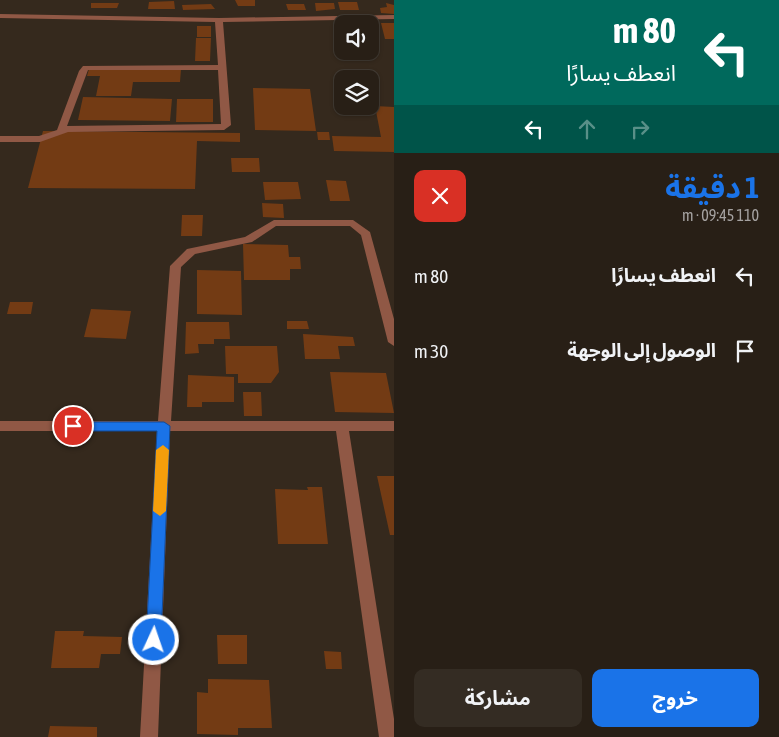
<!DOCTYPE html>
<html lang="ar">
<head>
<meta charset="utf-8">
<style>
	:root { --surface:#281f16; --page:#342c23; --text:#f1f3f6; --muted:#a5a2a1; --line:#443d35; --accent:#1a73e8 }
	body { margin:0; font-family:"Asap Condensed","Noto Sans Arabic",sans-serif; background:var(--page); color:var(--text); direction:rtl; height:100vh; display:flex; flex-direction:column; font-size:19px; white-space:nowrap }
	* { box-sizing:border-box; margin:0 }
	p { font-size:16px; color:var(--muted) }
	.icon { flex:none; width:28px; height:28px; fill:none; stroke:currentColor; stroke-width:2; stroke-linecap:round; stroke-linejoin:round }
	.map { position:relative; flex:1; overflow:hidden; direction:ltr }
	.details { display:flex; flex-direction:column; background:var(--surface); width:385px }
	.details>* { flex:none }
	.top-card { background:#00695c; color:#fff; overflow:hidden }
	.controls { position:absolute; left:334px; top:15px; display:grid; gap:10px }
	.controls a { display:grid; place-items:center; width:45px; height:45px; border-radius:10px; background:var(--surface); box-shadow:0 1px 4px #0004,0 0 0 1px var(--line); font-size:25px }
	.pin { position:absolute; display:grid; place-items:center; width:42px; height:42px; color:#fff; margin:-21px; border:2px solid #fff; border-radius:50%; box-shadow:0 1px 5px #0007 }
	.me { position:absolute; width:55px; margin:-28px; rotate:3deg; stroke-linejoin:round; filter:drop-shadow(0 0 4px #0008) }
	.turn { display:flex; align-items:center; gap:18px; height:105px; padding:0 20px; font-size:22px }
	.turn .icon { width:65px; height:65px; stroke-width:2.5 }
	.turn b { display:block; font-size:35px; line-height:42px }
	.lanes { display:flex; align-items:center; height:48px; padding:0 20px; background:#0003; justify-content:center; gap:25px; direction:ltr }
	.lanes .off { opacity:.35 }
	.round { display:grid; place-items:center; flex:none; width:52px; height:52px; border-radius:10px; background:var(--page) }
	.head { display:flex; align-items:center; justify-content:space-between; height:85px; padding:0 20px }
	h1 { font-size:30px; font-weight:700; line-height:38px; color:var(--accent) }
	.button { display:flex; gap:10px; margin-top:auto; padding:10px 20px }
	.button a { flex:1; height:58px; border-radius:10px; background:var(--accent); color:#fff; font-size:20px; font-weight:700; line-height:58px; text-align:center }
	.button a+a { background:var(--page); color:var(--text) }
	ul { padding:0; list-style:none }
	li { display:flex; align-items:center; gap:15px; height:75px; padding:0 20px }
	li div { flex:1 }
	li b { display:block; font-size:19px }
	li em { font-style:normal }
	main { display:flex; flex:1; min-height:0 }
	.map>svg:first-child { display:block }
	.building { fill:#733b14 }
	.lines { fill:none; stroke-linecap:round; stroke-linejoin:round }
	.minor { fill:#905845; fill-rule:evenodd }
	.route { fill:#1a73e8; stroke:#114b97 }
	.slow { fill:#f59e0b }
</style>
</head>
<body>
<main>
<section class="details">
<div class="top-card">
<div class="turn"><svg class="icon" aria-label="left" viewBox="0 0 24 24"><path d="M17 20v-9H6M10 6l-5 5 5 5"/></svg><div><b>80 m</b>انعطف يسارًا</div></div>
<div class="lanes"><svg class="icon" aria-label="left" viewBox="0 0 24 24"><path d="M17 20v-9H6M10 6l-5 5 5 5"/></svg><svg class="icon off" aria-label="ahead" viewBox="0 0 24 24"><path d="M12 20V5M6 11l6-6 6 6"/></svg><svg class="icon off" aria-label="right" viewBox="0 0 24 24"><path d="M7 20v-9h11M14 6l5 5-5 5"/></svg></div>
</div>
<div class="head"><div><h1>1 دقيقة</h1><p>110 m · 09:45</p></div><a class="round" style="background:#d93025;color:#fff"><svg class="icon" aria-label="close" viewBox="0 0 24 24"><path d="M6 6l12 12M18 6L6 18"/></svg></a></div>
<ul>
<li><svg class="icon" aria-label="left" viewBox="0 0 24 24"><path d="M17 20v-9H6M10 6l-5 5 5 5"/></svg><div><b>انعطف يسارًا</b></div><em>80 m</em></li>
<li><svg class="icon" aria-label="arrive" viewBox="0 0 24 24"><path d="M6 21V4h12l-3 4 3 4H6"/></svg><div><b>الوصول إلى الوجهة</b></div><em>30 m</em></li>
</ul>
<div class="button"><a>خروج</a><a>مشاركة</a></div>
</section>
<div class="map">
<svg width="394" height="737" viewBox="0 0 394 737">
	<rect width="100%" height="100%" fill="#35291d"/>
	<path class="building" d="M235,0H255V6H238Z
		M174,1L175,9H148L149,2Z
		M338,2H357L359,10H340Z
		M91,3H119L117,8H91Z
		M315,3H334L335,9L316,11Z
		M386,3L394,5V14L381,13L380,8L387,7Z
		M211,4L215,9L183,10L182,5Z
		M286,4H304L306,10H288Z
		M381,23H394V39H385Z
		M197,26H211V37H197Z
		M196,38H211L210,61H195Z
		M89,69H181L180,82H133L131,96H96L100,76H87Z
		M253,88L310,89L316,131L255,130Z
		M83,97L172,99L170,121L78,120Z
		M177,99H213V122H176Z
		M375,106L394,107V152L334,151L332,136L381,137Z
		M43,131L240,133V142L197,141L195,189L28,188Z
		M317,132H329L330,140H318Z
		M231,158H259L260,172H232Z
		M326,180L346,181L350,201H330Z
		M263,182H298L301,199L265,200Z
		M262,203L283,204L284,218L263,217Z
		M182,215H203L202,236H181Z
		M243,244L288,245L289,257H300L301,269H290V280H244Z
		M197,270L241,271L242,315L197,314Z
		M10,302H33L31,314H7Z
		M91,309L131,311L126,339L84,337Z
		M287,321H307L309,329H287Z
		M186,322H229L230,339H214V344H198L199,353L185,354Z
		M303,334L353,337L355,346H338L340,359H305Z
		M225,346H277L279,372L271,383H238V374H226Z
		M330,372L386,373L394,413L335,412Z
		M188,375L234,377V402H202V407H187Z
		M243,392H261L262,416H244Z
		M377,476H394V535H390Z
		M307,487H322L328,544H278L275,489L308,490Z
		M55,631H84L83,636L122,637L120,654H101L99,668H51Z
		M217,635H247V664H218Z
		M324,651L341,652L342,669H326Z
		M208,679L269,680L272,728H238V735L197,734V692L208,693Z
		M50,726L97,727V737H48Z"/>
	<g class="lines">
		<path class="minor" d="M0,14L219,18L394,15V19L223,22L231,125L224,130L68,132L40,142H0V136H39L57,130L79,71L83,66L218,65L215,22L0,18ZM88,70H218L221,124L67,126Z
			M274,220H353L370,232L394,319V346L388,342L361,235L350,226H276L252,242L195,254L181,267L171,421H394V431H349L394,719V737H379L336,431H170L158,737H140L157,431H0V421H158L170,266L187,249L245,237Z"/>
	</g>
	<path class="route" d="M73,422H164L170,426L161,640L159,645L154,647L149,645L146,640L157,431H73L67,426Z"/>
	<path class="slow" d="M163,445L169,450L166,511L160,516L153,511L156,450Z"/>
</svg>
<div class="controls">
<a><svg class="icon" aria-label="sound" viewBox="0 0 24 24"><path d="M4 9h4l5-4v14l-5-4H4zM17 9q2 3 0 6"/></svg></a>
<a><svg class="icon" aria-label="layers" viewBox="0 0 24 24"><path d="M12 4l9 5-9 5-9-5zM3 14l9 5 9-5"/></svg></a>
</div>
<div class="pin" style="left:73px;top:426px;background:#d93025"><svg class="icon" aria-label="arrive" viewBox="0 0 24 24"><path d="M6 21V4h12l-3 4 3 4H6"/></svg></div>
<svg class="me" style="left:154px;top:640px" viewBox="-20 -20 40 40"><circle r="17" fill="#1a73e8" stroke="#fff" stroke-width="3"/><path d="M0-11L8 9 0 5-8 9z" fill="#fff"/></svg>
</div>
</main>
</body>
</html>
